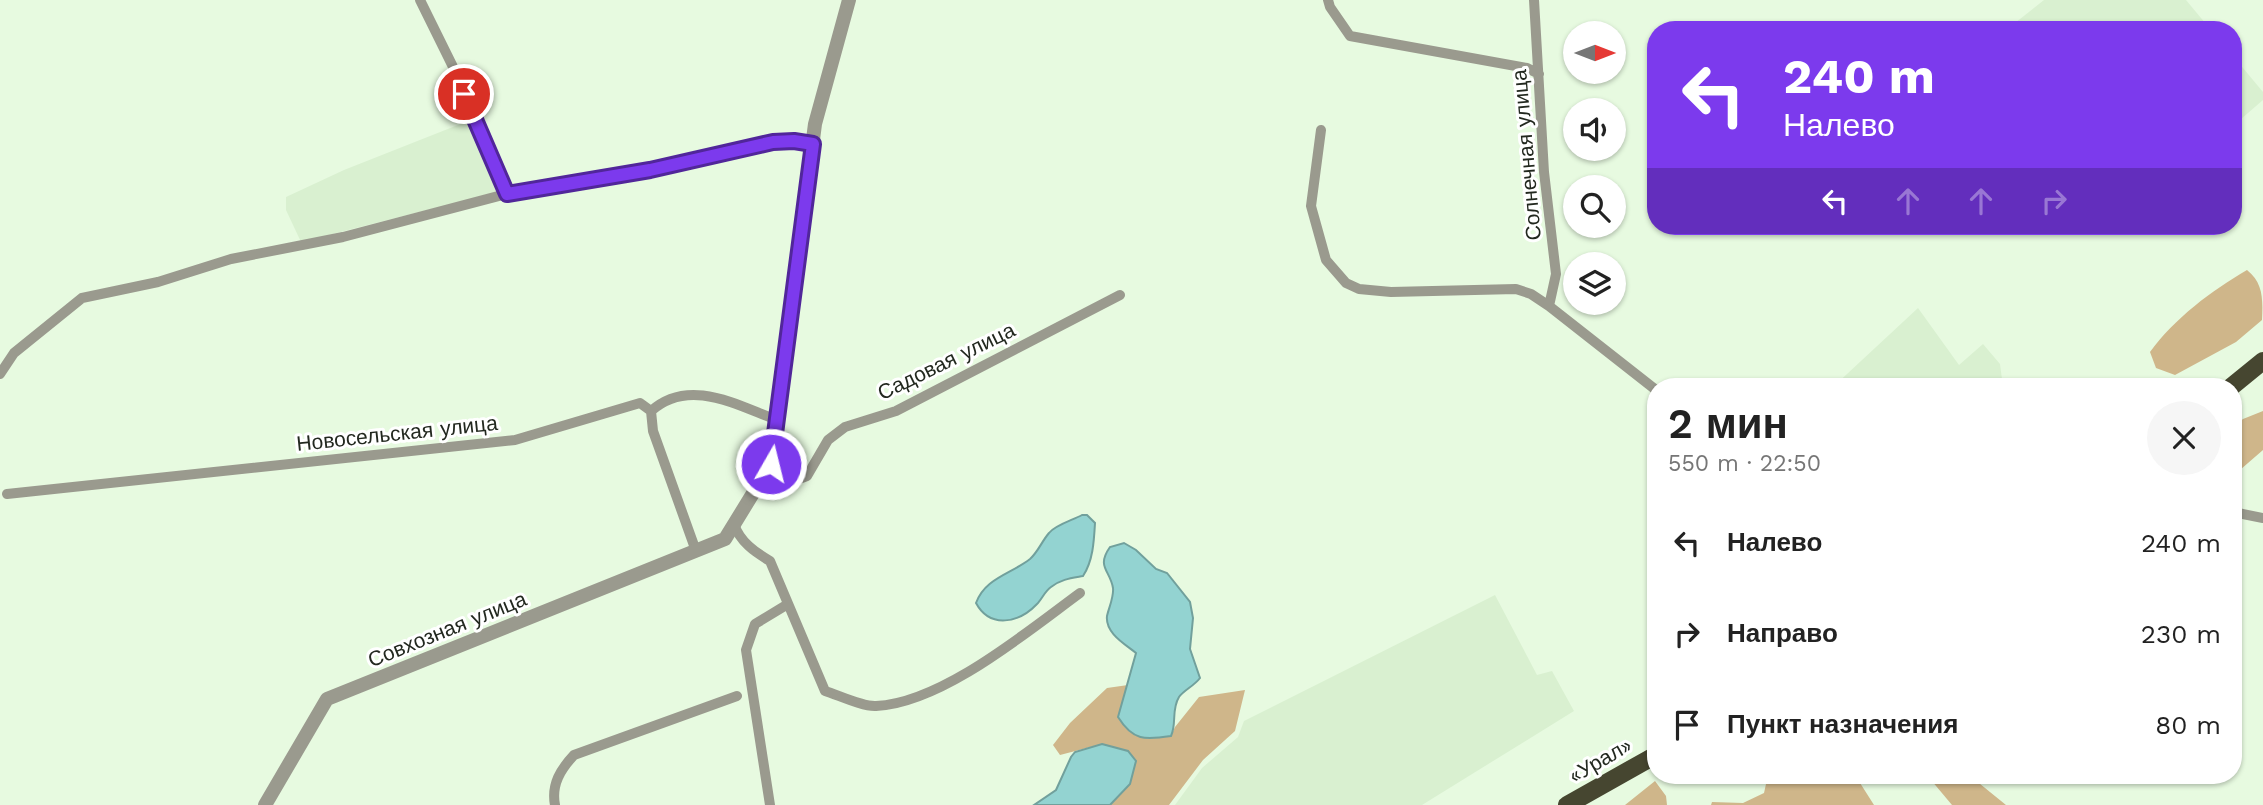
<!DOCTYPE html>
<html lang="ru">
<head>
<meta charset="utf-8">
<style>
	:root { --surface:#fff; --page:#f6f6f6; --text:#222; --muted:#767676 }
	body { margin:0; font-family:"Work Sans",sans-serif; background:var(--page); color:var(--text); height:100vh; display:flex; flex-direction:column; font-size:26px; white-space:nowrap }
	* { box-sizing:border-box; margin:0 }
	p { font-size:23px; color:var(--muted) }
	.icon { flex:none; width:38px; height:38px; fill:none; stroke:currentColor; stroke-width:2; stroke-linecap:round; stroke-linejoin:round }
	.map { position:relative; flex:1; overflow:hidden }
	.sheet { position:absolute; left:1647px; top:378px; width:595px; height:406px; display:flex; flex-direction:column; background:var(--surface); border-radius:28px; box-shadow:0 2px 5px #0004 }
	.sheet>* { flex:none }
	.top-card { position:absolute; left:1647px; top:21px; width:595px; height:214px; border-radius:28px; box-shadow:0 2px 5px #0004; background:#7c3aed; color:#fff; overflow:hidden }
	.needle { width:46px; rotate:90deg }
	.controls { position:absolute; left:1563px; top:21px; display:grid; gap:14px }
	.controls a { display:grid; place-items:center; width:63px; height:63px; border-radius:50%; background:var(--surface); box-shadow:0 2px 5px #0004; font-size:35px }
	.pin { position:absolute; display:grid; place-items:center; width:60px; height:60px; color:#fff; margin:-30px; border:4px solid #fff; border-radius:50%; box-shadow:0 2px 7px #0007 }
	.me { position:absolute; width:77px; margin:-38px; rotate:8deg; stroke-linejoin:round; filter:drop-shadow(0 0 5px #0008) }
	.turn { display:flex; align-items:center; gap:24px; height:147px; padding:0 21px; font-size:32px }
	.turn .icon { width:91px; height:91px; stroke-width:2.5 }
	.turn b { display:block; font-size:49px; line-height:60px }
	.lanes { display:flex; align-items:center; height:66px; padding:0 21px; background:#0003; justify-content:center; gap:35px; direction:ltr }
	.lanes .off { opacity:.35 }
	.round { display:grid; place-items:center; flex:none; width:74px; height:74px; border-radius:37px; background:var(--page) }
	.head { display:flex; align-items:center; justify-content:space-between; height:119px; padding:0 21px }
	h1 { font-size:42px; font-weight:600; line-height:52px }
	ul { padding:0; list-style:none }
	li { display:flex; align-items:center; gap:21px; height:91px; padding:0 21px }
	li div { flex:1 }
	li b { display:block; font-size:26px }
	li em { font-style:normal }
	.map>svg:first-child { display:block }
	.built { fill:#d9f0d0 }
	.forest { fill:#cfb68a }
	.water { fill:#93d3d1; stroke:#71a09c; stroke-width:2 }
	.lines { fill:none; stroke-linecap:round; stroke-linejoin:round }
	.minor { stroke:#9a9a8e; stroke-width:10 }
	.tertiary { stroke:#9a9a8e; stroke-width:14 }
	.trunk { stroke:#464630; stroke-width:18 }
	.route-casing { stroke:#51269a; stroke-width:18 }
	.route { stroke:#7c3aed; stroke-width:12 }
	.labels { text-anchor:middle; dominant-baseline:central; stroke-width:6; stroke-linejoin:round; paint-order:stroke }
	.street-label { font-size:21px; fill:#22281f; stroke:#fff }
</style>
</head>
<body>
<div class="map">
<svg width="2263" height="805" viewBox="0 0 2263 805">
	<rect width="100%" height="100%" fill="#e7fae0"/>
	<path class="built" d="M2044,0H2186L2211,30H2006Z
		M2233,56L2263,92V100L2233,126Z
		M468,121L498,192L301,242L286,210V197L344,170Z
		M1918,308L1959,365L1983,344L2000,364L2003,387H1833Z
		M1495,595L1537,675L1552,671L1574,711L1422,805H1175L1202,768L1238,737L1244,721Z"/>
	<path class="forest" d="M2247,270C2263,283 2263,298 2262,320L2236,342L2175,375L2156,368L2150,352C2175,318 2211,291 2247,270Z
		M2263,411V450L2233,476V427L2243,419Z
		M1128,685L1118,717C1133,741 1145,740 1171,736L1175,727L1199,697L1245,690L1235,731L1203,760L1169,805H1110L1112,802L1102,744L1060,755L1053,745L1070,723L1107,688Z
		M1768,775H1855L1874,805H1711L1712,802L1743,803L1764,793Z
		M1915,775H1969L2006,805H1952L1931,780Z
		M1655,781L1666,796L1667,805H1625Z"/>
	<path class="water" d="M1082,515H1087L1095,523C1094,541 1093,561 1083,576C1072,578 1061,579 1051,587C1045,591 1042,599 1037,604C1019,623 990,629 976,603C985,578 1011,574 1030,559C1038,552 1042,541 1049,533C1055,525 1073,520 1082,515Z
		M1124,543L1136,550L1156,569L1167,573L1190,602L1193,618L1190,649L1200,678C1194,686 1184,690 1179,697C1171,710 1177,723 1171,736C1145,740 1133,741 1118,717L1136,653C1125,644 1105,633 1107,616C1109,607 1114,597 1113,588C1110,570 1096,567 1110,547Z
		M1102,744L1128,751L1136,761L1130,784L1110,805H1034L1056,790L1071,757L1075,752Z"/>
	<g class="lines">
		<path class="minor" d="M420,0L457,75L507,194
			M1328,0L1330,7L1350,36L1527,68L1539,74
			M1534,0L1544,172L1556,274L1549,306
			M1321,130L1311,206L1326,260L1346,283L1359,289L1391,292L1516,289L1531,294L1549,306L1656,390
			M0,374L14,353L82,298L158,282L231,259L343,237L525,189L650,170L773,142L794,141L813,144
			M651,411L653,431L696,551
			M651,411C689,377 736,405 777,420
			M767,471L791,482L807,476L828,440L845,427L896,411L1120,295
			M7,494L515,440L640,403L651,411
			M2233,512L2263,518
			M734,524C740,542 755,552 770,561L825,691C838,695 863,707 876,706C942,703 1028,631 1080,593
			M555,805C551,784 561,769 574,755L737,696
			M770,805L746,650L755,624L788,604"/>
		<path class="tertiary" d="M265,805L327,699L725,539L771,464L815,124L849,0"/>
		<path class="trunk" d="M2231,387L2263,361
			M1567,805L1656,755"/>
	</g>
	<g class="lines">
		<defs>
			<path id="route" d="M464,94L507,194L650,170L773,142L794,141L813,144L771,464"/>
		</defs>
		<use href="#route" class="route-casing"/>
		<use href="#route" class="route"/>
	</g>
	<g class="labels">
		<g class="street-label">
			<text transform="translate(1526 155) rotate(-95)">Солнечная улица</text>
			<text transform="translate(946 361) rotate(-26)">Садовая улица</text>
			<text transform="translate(397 433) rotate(-6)">Новосельская улица</text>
			<text transform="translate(447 629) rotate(-22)">Совхозная улица</text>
			<text transform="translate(1600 760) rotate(-30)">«Урал»</text>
		</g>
	</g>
</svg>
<div class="controls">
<a><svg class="needle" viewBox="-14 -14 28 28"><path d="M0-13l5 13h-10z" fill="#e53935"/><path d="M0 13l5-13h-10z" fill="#767676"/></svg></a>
<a><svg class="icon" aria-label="sound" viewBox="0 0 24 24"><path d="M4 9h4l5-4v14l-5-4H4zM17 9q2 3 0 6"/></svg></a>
<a><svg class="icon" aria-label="search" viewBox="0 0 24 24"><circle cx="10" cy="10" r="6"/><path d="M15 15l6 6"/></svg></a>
<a><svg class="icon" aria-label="layers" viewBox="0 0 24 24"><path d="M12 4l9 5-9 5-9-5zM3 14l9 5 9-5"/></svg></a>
</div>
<div class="pin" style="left:464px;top:94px;background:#d93025"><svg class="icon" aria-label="arrive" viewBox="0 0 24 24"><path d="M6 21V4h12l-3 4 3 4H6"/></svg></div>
<svg class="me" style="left:771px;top:464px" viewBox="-20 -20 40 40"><circle r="17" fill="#7c3aed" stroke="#fff" stroke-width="3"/><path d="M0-11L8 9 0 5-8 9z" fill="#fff"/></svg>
<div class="top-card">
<div class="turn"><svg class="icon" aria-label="left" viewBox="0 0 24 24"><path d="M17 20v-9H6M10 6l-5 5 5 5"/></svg><div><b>240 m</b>Налево</div></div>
<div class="lanes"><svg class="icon" aria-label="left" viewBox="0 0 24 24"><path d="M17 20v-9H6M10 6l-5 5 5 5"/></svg><svg class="icon off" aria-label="ahead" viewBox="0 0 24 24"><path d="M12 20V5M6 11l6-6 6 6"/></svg><svg class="icon off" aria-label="ahead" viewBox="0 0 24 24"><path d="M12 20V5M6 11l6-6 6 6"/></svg><svg class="icon off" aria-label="right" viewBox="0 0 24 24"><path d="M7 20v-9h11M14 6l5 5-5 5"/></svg></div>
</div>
<section class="sheet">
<div class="head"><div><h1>2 мин</h1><p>550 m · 22:50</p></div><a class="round"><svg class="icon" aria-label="close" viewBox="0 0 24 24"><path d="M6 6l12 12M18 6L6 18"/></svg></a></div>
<ul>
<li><svg class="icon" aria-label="left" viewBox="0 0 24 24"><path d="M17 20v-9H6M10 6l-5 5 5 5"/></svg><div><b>Налево</b></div><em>240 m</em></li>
<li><svg class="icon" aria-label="right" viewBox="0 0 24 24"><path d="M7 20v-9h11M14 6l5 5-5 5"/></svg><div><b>Направо</b></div><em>230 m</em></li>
<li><svg class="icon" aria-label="arrive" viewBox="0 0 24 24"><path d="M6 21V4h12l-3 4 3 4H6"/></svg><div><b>Пункт назначения</b></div><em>80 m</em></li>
</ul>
</section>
</div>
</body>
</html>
